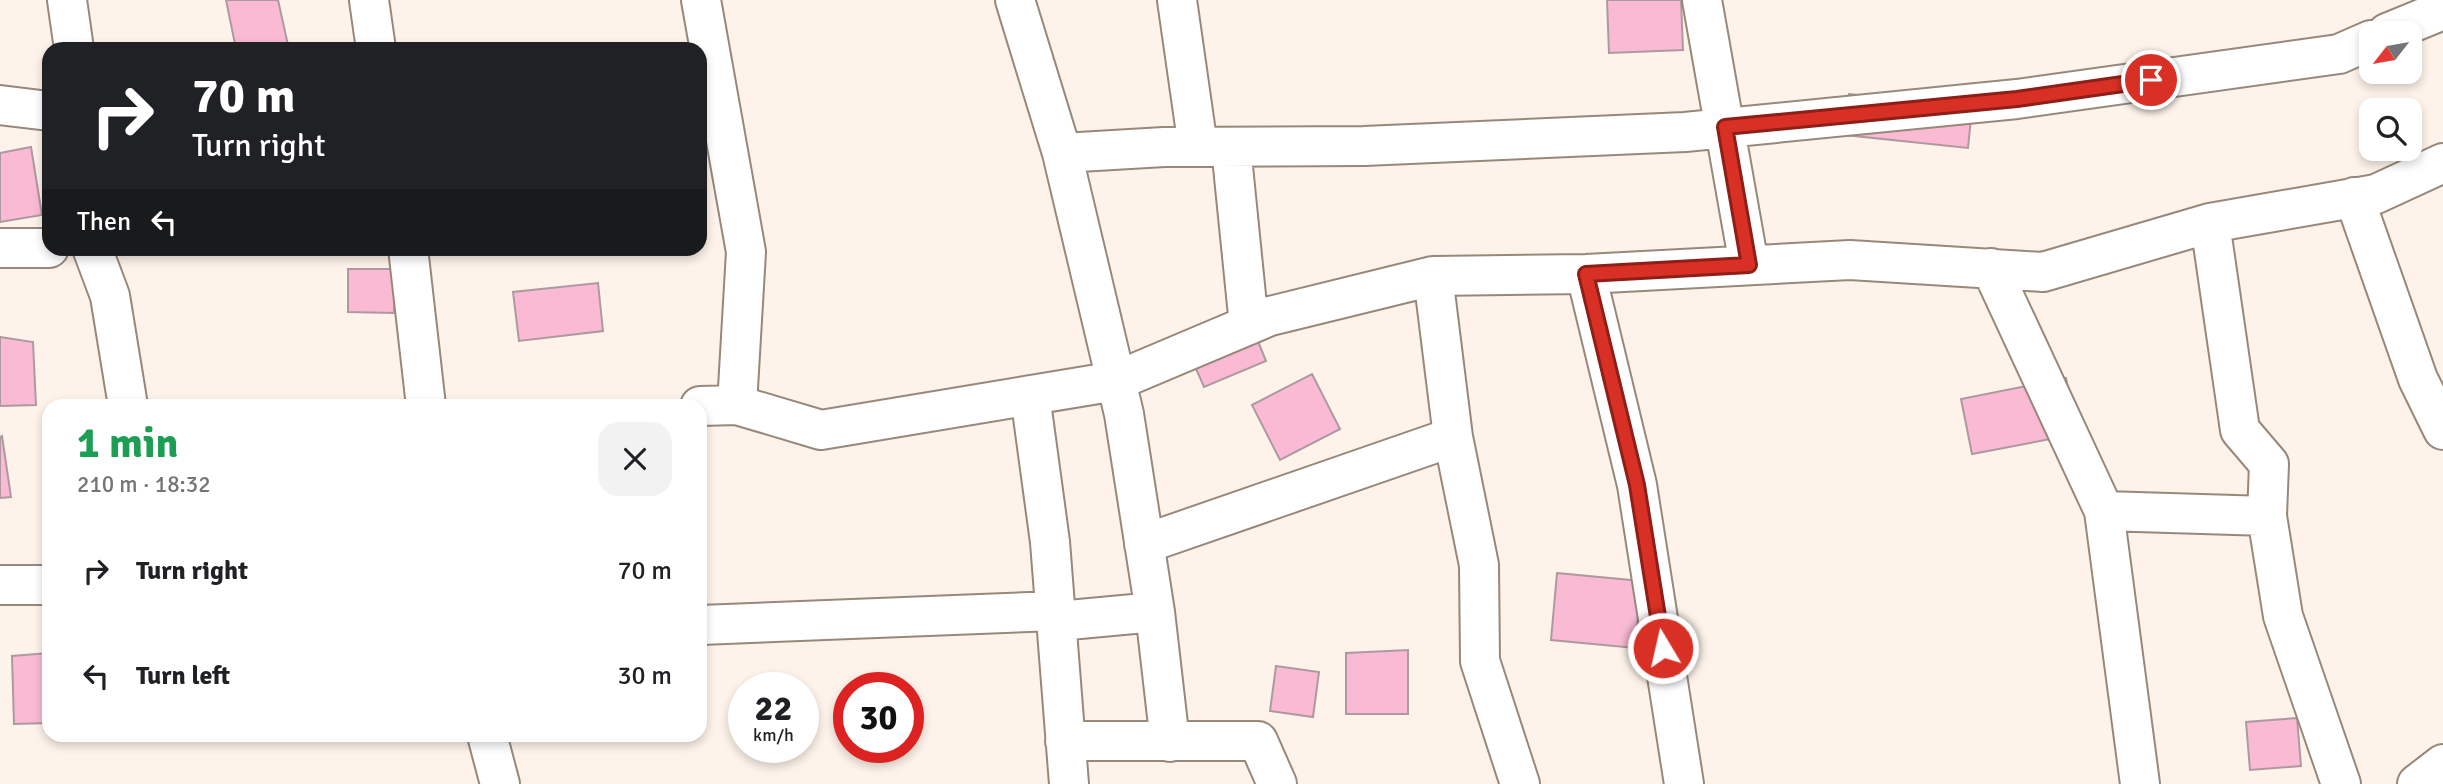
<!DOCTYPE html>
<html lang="en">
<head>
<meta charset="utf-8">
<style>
	:root { --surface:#fff; --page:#f2f2f2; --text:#202124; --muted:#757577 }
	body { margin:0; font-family:Signika,sans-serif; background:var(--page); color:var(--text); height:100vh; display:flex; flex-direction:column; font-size:26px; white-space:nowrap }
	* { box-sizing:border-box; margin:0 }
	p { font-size:23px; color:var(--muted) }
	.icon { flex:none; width:38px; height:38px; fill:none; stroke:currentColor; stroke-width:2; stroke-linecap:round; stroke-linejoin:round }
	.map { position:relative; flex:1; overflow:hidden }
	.drawer { position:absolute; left:42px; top:399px; width:665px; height:343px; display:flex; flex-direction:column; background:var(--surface); border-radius:21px; box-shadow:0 4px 10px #0003 }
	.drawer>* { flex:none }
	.top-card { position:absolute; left:42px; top:42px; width:665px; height:214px; border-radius:21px; box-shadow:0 4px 10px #0003; background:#202124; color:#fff; overflow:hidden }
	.needle { width:46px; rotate:239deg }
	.fabs { position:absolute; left:2359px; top:21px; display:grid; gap:14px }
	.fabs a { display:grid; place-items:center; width:63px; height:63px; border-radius:14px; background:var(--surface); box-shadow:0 4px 10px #0003; font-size:35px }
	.speed { position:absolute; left:728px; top:672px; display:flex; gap:14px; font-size:35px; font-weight:700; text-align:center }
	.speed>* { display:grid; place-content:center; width:91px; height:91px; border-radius:50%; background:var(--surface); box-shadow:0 4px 10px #0003; line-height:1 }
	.speed small { font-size:18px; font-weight:400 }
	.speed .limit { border:10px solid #d22; background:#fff; color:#111 }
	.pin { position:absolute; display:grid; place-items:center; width:60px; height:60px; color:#fff; margin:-30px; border:4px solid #fff; border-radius:50%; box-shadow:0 2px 7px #0007 }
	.me { position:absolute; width:77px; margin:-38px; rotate:351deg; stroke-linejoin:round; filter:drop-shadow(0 0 5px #0008) }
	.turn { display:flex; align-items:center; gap:24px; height:147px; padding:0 35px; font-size:32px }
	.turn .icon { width:91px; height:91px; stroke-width:2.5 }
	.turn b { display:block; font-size:49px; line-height:60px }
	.then { display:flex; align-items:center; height:66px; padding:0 35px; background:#0003; gap:14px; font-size:26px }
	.round { display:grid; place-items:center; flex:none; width:74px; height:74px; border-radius:21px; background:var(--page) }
	.headline { display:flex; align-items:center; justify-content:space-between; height:119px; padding:0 35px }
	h1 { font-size:42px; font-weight:700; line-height:52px; color:#1e9e55 }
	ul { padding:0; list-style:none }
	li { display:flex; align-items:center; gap:21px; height:105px; padding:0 35px }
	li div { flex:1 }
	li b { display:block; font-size:26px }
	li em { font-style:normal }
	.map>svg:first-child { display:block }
	.building { fill:#fabad3; stroke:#ae99a1; stroke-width:2 }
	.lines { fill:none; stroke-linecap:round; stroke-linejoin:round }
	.minor-casing { stroke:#97887a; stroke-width:42 }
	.minor { stroke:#fff; stroke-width:38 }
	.route-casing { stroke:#8d1f18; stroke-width:18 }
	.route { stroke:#d93025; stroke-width:12 }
</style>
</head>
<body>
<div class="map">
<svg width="2443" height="784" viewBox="0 0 2443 784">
	<rect width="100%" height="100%" fill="#fdf3ea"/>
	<path class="building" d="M226,0H278L288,45L267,49H236Z
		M1607,0H1681L1683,50L1609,53Z
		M1849,94L1972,108L1968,148L1845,135Z
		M31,147L42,215L0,222V153Z
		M348,269H395L394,313L348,312Z
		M598,283L603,331L519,341L513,292Z
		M1253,329L1266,361L1204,387L1190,355Z
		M0,337L33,342L36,405L0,406Z
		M1312,374L1340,429L1280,460L1252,405Z
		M2066,378L2077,434L1972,454L1961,399Z
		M2,436L11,497L0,498V437Z
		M1557,573L1641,581L1635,648L1551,640Z
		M1408,650V714H1346V653Z
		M49,653V723L14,724L12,656Z
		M1276,666L1319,672L1313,717L1270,711Z
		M2297,718L2301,766L2250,770L2246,722Z"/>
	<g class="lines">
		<defs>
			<path id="minor" d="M67,0L74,49
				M369,0L376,49
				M701,0L746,252L737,405
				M1015,0L1062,153L1124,414L1155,612L1170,742
				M1177,0L1198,147
				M1702,0L1749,265
				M2387,33L2443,10
				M0,105L49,111
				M1231,147L1249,325
				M1062,153L1164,147L1364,146L1685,132L2017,99L2339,54L2371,40
				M2354,197L2418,379L2443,430
				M2210,223L2240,430L2269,464L2267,516L2283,616L2341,784
				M0,248H49
				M92,248L110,296L128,406
				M408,248L426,406
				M1991,268L2104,511L2140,784
				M1586,274L1637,485L1684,784
				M1433,276L1453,437L1479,565L1480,661L1520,784
				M1030,395L1050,542L1069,784
				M700,406L737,405L821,430L1116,381L1270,316L1433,276L1586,274L1850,260L2043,272L2210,223L2376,194L2443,163
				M2104,511L2267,516
				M1144,544L1453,437
				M0,585H49
				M700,625L1055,611L1069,620L1155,612
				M487,735L500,784
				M1065,741H1258L1277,784
				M2417,784L2443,764"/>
		</defs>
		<use href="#minor" class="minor-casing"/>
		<use href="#minor" class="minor"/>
	</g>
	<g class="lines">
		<defs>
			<path id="route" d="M1663,648L1637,485L1586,274L1749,265L1725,127L2017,99L2151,80"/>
		</defs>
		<use href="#route" class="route-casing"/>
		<use href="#route" class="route"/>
	</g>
</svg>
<div class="fabs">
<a><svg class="needle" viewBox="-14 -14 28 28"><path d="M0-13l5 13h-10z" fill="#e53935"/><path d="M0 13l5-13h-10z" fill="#757577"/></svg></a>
<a><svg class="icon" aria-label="search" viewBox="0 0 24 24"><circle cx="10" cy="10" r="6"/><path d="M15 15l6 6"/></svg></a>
</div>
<div class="speed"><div>22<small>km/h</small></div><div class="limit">30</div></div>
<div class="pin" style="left:2151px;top:80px;background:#d93025"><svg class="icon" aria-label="arrive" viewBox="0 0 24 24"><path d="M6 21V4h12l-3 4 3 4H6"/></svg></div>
<svg class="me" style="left:1663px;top:648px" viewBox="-20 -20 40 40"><circle r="17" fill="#d93025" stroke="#fff" stroke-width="3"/><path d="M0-11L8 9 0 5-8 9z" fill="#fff"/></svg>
<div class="top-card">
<div class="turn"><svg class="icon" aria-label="right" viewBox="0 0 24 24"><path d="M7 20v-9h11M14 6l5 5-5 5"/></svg><div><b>70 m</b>Turn right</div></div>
<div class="then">Then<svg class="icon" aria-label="left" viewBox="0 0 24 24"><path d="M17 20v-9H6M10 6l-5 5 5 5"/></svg></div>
</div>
<section class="drawer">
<div class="headline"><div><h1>1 min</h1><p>210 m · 18:32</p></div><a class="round"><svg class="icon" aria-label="close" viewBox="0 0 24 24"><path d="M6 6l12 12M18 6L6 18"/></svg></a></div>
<ul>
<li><svg class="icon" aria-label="right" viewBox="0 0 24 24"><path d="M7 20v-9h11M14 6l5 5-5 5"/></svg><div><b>Turn right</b></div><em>70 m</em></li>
<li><svg class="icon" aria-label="left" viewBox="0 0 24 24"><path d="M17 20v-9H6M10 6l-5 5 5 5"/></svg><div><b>Turn left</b></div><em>30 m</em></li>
</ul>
</section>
</div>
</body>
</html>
